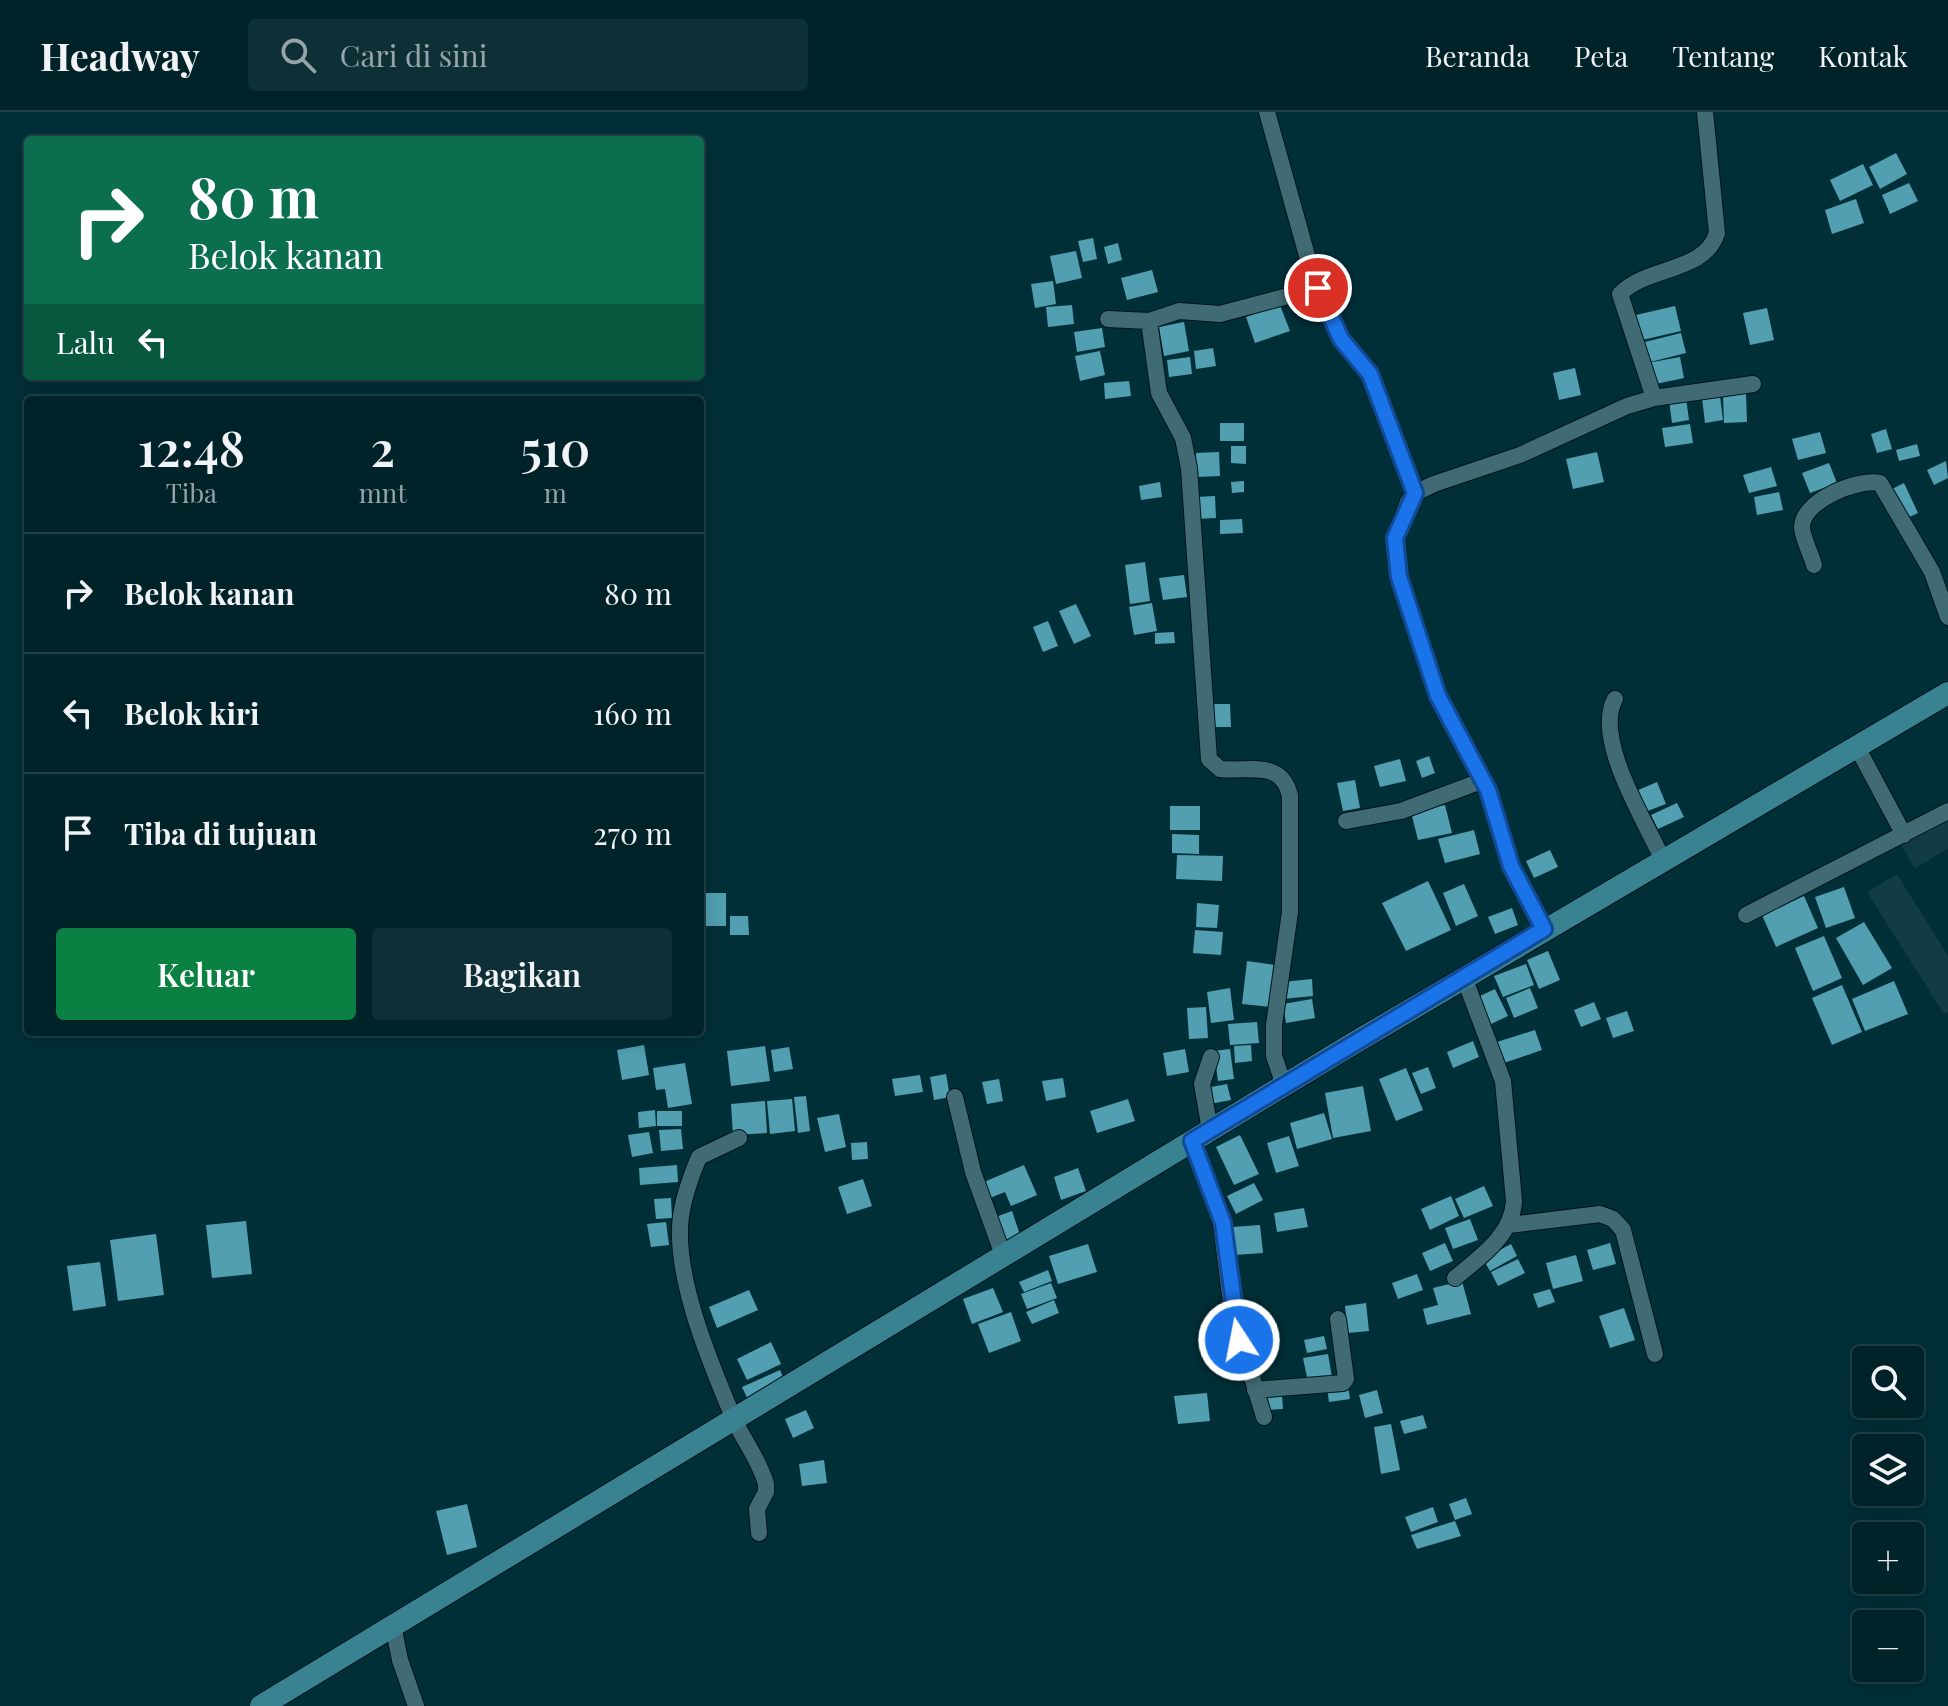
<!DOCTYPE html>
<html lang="id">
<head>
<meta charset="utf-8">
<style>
	:root { --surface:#00232a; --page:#0e2f36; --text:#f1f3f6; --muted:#95a4a8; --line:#224047; --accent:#0b8043 }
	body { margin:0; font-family:"Playfair Display",serif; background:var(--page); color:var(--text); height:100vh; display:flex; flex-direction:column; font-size:30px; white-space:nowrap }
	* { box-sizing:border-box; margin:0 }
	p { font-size:26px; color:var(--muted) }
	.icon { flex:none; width:44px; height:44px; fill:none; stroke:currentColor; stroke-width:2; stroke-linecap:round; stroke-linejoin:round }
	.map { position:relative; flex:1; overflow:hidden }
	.panel { position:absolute; left:24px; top:284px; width:680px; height:640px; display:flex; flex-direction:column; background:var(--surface); border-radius:8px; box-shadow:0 4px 20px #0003,0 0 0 2px var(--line) }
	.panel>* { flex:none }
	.banner { position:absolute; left:24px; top:24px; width:680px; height:244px; border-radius:8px; box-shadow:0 4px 20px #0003,0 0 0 2px var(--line); background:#0b6e4f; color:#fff; overflow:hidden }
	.buttons { position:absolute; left:1852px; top:1234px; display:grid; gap:16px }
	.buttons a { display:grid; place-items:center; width:72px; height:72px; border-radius:8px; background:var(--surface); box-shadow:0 4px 20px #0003,0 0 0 2px var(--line); font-size:40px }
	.pin { position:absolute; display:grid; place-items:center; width:68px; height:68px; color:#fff; margin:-34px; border:4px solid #fff; border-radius:50%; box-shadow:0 2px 8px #0007 }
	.me { position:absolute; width:88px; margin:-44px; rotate:349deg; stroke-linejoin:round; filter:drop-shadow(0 0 6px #0008) }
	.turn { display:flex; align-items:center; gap:28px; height:168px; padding:0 32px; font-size:36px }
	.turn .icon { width:104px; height:104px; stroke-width:2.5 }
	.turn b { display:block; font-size:56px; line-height:68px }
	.then { display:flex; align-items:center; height:76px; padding:0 32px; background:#0003; gap:16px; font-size:30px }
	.eta { display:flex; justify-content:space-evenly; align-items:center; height:136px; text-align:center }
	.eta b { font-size:48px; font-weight:600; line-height:56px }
	.cta { display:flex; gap:16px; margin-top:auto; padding:16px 32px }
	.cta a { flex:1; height:92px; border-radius:8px; background:var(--accent); color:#fff; font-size:32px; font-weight:600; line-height:92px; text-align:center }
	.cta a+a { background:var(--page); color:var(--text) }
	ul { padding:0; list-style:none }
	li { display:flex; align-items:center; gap:24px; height:120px; padding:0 32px; border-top:2px solid var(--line) }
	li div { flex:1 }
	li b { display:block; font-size:30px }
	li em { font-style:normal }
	header { display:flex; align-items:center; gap:48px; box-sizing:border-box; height:112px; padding:0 40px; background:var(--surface); border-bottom:2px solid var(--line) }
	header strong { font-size:38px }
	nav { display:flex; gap:44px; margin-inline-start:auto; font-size:28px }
	.search { width:560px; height:72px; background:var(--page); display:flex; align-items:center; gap:20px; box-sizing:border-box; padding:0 28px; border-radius:8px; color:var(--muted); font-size:30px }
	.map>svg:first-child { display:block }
	.built { fill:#123c45 }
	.building { fill:#519fb0 }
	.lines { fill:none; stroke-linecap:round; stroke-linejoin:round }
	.minor-casing { stroke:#01151a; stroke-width:18 }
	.major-casing { stroke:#01151a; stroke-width:24 }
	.minor { stroke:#406b74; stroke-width:16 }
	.major { stroke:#388292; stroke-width:22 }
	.route-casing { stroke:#114b97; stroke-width:20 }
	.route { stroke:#1a73e8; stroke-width:14 }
</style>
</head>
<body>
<header>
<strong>Headway</strong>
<div class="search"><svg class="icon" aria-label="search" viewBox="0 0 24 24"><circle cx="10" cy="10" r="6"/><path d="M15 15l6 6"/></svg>Cari di sini</div>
<nav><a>Beranda</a><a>Peta</a><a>Tentang</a><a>Kontak</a></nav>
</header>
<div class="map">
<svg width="1948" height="1594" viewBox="0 0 1948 1594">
	<rect width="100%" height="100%" fill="#002f38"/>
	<path class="built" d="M1948,705V736L1915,757L1900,730Z
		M1897,762L1948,844V900L1944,902L1867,780Z"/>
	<path class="building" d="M1896,41L1907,62L1880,77L1869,55Z
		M1863,52L1873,73L1840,89L1830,68Z
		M1909,71L1918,89L1890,102L1882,83Z
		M1856,87L1864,111L1832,122L1825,98Z
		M1093,126L1097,147L1083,150L1078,129Z
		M1118,131L1122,148L1108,152L1104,135Z
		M1076,139L1082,166L1056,172L1050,144Z
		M1152,158L1158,180L1127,188L1121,166Z
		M1053,169L1056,192L1035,196L1031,172Z
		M1072,193L1074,212L1048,215L1046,195Z
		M1280,193L1290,219L1255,231L1246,205Z
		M1675,194L1681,219L1642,228L1636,203Z
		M1767,196L1774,228L1750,233L1743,201Z
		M1184,210L1189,239L1164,244L1159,215Z
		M1102,216L1105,235L1077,240L1074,220Z
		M1681,221L1686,241L1646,251L1641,231Z
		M1213,236L1216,254L1196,257L1194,239Z
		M1100,239L1105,263L1080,269L1075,244Z
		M1190,245L1192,262L1169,265L1167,248Z
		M1680,245L1684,266L1651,273L1647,251Z
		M1575,256L1581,283L1559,288L1553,261Z
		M1129,269L1131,284L1105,287L1104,271Z
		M1746,282L1747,310L1724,311L1723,283Z
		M1720,284L1723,308L1705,311L1702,286Z
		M1686,286L1689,308L1672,311L1669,288Z
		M1220,311H1244V329H1220Z
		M1690,312L1693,331L1665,335L1662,316Z
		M1886,317L1892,337L1877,341L1871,322Z
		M1820,320L1826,341L1798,348L1792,327Z
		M1917,332L1920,344L1899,349L1896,338Z
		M1231,334H1246V352L1231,351Z
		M1219,340L1220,364L1197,365L1196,341Z
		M1597,340L1604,370L1573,377L1566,347Z
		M1946,349L1948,366L1934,373L1927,358Z
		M1829,351L1837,371L1810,381L1802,361Z
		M1771,355L1777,374L1749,381L1743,363Z
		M1244,369V380L1232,381L1231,370Z
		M1160,370L1162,385L1141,388L1139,374Z
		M1904,371L1918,401L1905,407L1892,377Z
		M1779,380L1783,398L1757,403L1754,385Z
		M1215,384L1216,406L1196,407L1195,385Z
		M1242,407L1243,421L1220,422V408Z
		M1145,450L1150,489L1130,492L1125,453Z
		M1184,463L1187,485L1163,488L1159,466Z
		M1152,491L1157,519L1134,523L1129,495Z
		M1076,492L1091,524L1074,532L1059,499Z
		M1048,509L1058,534L1043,540L1033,515Z
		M1174,520L1175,531L1155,532V521Z
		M1212,592H1230L1231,615H1212Z
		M1429,644L1435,661L1422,666L1416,649Z
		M1400,647L1406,669L1380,675L1374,654Z
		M1355,668L1360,696L1343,699L1337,671Z
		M1657,670L1666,692L1645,700L1636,679Z
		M1677,691L1684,705L1658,717L1651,703Z
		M1445,693L1452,721L1418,728L1411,700Z
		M1170,694H1200V718H1170Z
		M1474,718L1480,742L1445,751L1438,727Z
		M1172,722L1199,723V742L1172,741Z
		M1550,738L1558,755L1534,766L1526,749Z
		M1177,743L1223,744L1222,769L1176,767Z
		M1428,769L1451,818L1406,839L1382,791Z
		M1464,772L1478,804L1456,814L1443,781Z
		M1844,775L1855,806L1826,816L1815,785Z
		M704,781H726V814H705Z
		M1804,784L1818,816L1776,835L1762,803Z
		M1197,791L1219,793L1217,816L1196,815Z
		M1512,796L1518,813L1495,822L1488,805Z
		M730,804H748L749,823H730Z
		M1864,810L1892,856L1863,873L1836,826Z
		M1195,818L1223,820L1221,843L1193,841Z
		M1824,824L1842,866L1813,879L1795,836Z
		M1548,839L1560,868L1539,877L1527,848Z
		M1247,849L1276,853L1271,895L1242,892Z
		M1526,852L1534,873L1503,885L1494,864Z
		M1312,867L1313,884L1283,887L1282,870Z
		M1894,869L1908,902L1865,919L1852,887Z
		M1842,873L1862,920L1832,933L1812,886Z
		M1230,876L1234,908L1211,911L1207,880Z
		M1530,876L1538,896L1514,906L1506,886Z
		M1495,877L1508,904L1491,912L1478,885Z
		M1312,887L1315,906L1286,911L1283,892Z
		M1594,890L1601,907L1581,915L1574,898Z
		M1206,895L1208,926L1189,927L1187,896Z
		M1627,899L1634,919L1613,926L1606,906Z
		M1257,910L1259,931L1230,933L1228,912Z
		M1535,918L1542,938L1504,951L1497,930Z
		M1473,929L1479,945L1453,956L1447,940Z
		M644,933L649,963L622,968L617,938Z
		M1251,933L1252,949L1235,951L1234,934Z
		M765,934L770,969L731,974L727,939Z
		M789,935L793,957L774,960L771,938Z
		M1185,937L1189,960L1167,964L1163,941Z
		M1230,937L1234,967L1218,969L1214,939Z
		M685,951L692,992L668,996L665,977L656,978L653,956Z
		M1428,955L1436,976L1421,982L1412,961Z
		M1406,956L1423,998L1396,1009L1379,967Z
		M946,962L950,985L934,988L930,965Z
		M920,963L923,980L895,984L892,967Z
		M1063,966L1066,985L1046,989L1042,969Z
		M999,967L1003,989L987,992L982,970Z
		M1227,972L1231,988L1210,992L1206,976Z
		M1363,974L1371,1019L1333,1026L1325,981Z
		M806,984L810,1019L798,1021L794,985Z
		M792,987L795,1019L770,1022L767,989Z
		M1128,987L1135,1009L1097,1021L1090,999Z
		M765,989L767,1021L733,1023L731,992Z
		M655,998L656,1014L639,1016L638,1000Z
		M657,999H682V1014H657Z
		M1324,1001L1332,1027L1297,1037L1290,1011Z
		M839,1002L846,1035L825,1040L817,1006Z
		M681,1017L683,1037L661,1039L659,1018Z
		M649,1020L653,1041L632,1045L628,1023Z
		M1240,1023L1259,1062L1234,1073L1216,1035Z
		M1289,1024L1299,1054L1276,1061L1267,1031Z
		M867,1030L868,1047L852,1048L851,1031Z
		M677,1053L678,1070L640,1073L639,1056Z
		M1024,1053L1037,1083L1011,1094L1005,1080L990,1086L984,1070Z
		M1078,1056L1086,1079L1061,1088L1054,1065Z
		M863,1067L872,1094L847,1102L838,1075Z
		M1254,1071L1263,1088L1236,1102L1227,1084Z
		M1484,1074L1493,1094L1464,1106L1455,1087Z
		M1451,1084L1459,1104L1430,1118L1421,1097Z
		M671,1086L672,1106L656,1107L654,1087Z
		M1304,1096L1308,1115L1277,1120L1274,1101Z
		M1012,1099L1020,1123L1002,1129L993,1106Z
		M1470,1107L1478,1128L1453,1137L1445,1116Z
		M246,1109L252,1162L212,1166L206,1113Z
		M666,1110L669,1133L651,1135L647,1112Z
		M1260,1113L1263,1141L1234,1143L1232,1115Z
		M156,1122L164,1183L118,1189L110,1128Z
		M1445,1131L1453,1149L1430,1159L1422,1141Z
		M1610,1131L1616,1152L1593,1158L1587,1138Z
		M1088,1132L1097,1160L1058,1172L1049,1144Z
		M1511,1132L1517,1144L1490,1159L1483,1147Z
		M1576,1143L1583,1169L1553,1177L1546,1151Z
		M1518,1147L1525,1161L1498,1174L1491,1160Z
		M100,1150L106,1194L73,1199L67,1154Z
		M1048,1158L1052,1169L1024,1180L1019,1170Z
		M1417,1162L1423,1178L1398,1187L1392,1171Z
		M1462,1169L1471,1202L1427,1213L1423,1197L1438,1193L1433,1176Z
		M1051,1171L1057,1186L1027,1197L1021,1182Z
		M993,1176L1003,1200L972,1212L963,1187Z
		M1550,1177L1555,1190L1538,1196L1533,1182Z
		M749,1178L758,1198L717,1216L709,1195Z
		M1054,1188L1059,1201L1032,1212L1026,1200Z
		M1366,1191L1369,1219L1348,1221L1345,1194Z
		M1624,1196L1635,1228L1610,1236L1599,1204Z
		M1011,1200L1021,1229L989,1241L978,1212Z
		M1324,1224L1327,1237L1307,1241L1304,1228Z
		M771,1230L781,1252L747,1268L737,1247Z
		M1328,1242L1333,1271L1309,1275L1303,1246Z
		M780,1258L786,1272L749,1290L742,1275Z
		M1348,1273L1350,1287L1329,1290L1327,1276Z
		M1377,1278L1383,1301L1365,1306L1359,1283Z
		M1207,1281L1210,1309L1178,1312L1174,1284Z
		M1282,1283L1283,1297L1263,1298L1262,1285Z
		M806,1298L814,1316L793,1326L785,1307Z
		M1423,1303L1427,1316L1404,1322L1400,1309Z
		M1391,1312L1400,1358L1381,1362L1374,1315Z
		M824,1348L827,1371L802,1374L799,1352Z
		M1466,1386L1472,1402L1455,1408L1449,1392Z
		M467,1392L477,1435L447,1443L436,1399Z
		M1433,1395L1438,1410L1411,1420L1405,1405Z
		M1455,1409L1461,1424L1417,1437L1411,1423Z"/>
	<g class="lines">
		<defs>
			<path id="minor" d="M1267,0L1311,158L1341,227L1370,262L1415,381
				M1108,207L1149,209
				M1654,286L1620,182C1646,154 1705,161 1717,121L1705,0
				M1814,453C1811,442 1803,427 1802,416C1801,389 1858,366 1880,371L1932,460L1948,505
				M1615,587C1593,626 1645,709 1663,748
				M1857,635L1904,723
				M1346,709L1401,699L1484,668
				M1746,803L1948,699
				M1544,817L1511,754L1488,678L1438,584L1399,465L1395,426L1408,390L1415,381L1434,372L1520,343L1627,294L1654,286L1753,272
				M1284,973L1274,944V913L1290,800V684C1282,647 1249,660 1220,657L1209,647L1189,356L1183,326L1159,281L1149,209L1179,199L1220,202L1318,176
				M955,985L973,1060L1003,1143
				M1210,1018L1202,972L1211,945
				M739,1026L699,1045C691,1064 684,1083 681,1104C673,1163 710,1250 733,1305C743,1328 759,1347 766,1372V1380L757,1397L759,1421
				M1192,1029L1219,1096L1232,1199L1264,1305
				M1509,1113L1600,1102L1613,1107L1623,1118L1655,1242
				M1455,1166C1480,1145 1512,1124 1514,1089L1503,969L1464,865
				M1255,1278L1343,1271L1346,1267L1338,1207
				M393,1513L400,1548L416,1594"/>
			<path id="major" d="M261,1594L1354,931L1948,581"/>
		</defs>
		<use href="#minor" class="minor-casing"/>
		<use href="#major" class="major-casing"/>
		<use href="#minor" class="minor"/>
		<use href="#major" class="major"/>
	</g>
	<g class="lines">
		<defs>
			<path id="route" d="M1239,1228L1223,1111L1192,1029L1544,817L1511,754L1488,678L1438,584L1399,465L1395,426L1415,381L1370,262L1341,227L1318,176"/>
		</defs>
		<use href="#route" class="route-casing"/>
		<use href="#route" class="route"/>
	</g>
</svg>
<div class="buttons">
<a><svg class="icon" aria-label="search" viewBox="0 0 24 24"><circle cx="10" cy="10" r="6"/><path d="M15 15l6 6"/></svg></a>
<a><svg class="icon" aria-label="layers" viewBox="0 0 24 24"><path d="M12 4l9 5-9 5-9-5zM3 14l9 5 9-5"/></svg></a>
<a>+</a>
<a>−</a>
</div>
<div class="pin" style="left:1318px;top:176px;background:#d93025"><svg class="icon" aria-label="arrive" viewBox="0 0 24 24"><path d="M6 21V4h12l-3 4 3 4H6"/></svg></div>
<svg class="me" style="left:1239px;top:1228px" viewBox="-20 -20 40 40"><circle r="17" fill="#1a73e8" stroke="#fff" stroke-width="3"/><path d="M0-11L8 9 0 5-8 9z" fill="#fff"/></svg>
<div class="banner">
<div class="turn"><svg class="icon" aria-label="right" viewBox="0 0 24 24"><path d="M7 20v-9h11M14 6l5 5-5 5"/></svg><div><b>80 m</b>Belok kanan</div></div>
<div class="then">Lalu<svg class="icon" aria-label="left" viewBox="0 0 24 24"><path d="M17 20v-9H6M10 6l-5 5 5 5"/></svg></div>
</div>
<section class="panel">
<div class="eta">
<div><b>12:48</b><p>Tiba</p></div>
<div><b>2</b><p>mnt</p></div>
<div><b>510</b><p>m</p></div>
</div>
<ul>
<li><svg class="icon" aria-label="right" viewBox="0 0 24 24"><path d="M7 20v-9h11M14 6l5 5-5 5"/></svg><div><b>Belok kanan</b></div><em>80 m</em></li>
<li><svg class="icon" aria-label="left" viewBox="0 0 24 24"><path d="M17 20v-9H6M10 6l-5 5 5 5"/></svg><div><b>Belok kiri</b></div><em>160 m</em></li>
<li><svg class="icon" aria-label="arrive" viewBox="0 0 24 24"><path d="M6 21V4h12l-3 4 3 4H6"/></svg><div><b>Tiba di tujuan</b></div><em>270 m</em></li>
</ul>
<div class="cta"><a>Keluar</a><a>Bagikan</a></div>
</section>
</div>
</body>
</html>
